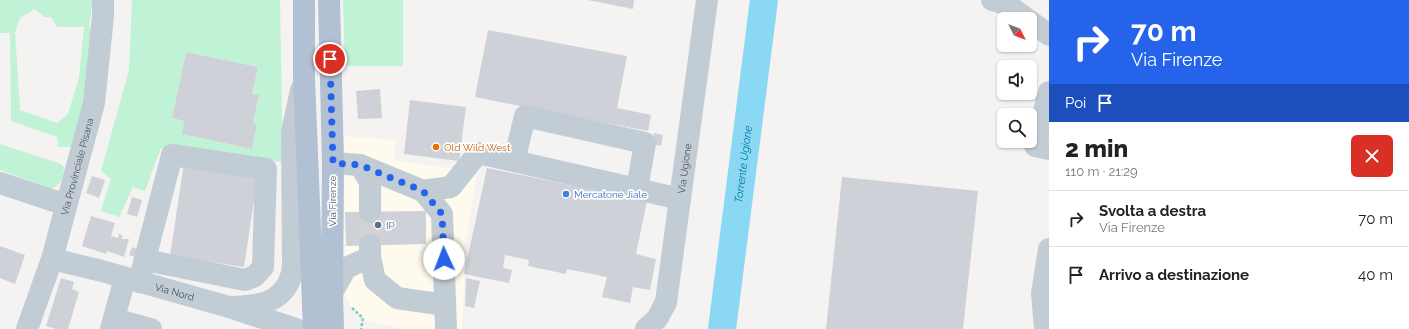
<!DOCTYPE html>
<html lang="it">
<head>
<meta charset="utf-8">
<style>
	:root { --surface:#fff; --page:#f2f2f2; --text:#222; --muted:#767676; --line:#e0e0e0 }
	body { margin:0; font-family:Raleway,sans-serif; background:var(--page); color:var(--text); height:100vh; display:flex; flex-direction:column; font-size:15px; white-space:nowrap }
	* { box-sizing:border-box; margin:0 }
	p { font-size:13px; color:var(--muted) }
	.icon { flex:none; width:22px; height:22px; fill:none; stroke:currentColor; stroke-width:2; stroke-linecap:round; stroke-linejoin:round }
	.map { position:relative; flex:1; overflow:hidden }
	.details { display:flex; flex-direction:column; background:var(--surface); width:360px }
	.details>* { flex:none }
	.guide { background:#2563eb; color:#fff; overflow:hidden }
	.needle { width:26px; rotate:132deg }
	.tools { position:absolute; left:997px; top:12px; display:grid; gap:8px }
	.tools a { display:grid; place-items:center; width:40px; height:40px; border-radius:6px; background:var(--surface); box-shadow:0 1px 3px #0004; font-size:20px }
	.pin { position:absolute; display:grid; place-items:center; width:34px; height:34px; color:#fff; margin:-17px; border:2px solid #fff; border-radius:50%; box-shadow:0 1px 4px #0007 }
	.me { position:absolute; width:44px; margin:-22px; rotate:358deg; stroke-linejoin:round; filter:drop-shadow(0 0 3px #0008) }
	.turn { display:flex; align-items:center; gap:14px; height:84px; padding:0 16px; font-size:18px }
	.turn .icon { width:52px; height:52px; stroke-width:2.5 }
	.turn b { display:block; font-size:28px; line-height:34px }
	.then { display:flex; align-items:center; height:38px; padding:0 16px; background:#0003; gap:8px; font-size:15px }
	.round { display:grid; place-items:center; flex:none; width:42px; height:42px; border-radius:6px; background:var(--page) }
	.summary { display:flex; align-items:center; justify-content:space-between; height:68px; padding:0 16px }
	h1 { font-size:24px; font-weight:800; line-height:30px }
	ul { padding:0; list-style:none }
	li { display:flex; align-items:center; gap:12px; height:56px; padding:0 16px; border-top:1px solid var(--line) }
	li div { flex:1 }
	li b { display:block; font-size:15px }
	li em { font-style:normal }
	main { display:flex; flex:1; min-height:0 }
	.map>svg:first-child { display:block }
	.commercial { fill:#fefaed }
	.green { fill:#c0f3d6; fill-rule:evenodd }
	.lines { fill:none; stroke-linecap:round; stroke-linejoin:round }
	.river { stroke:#8ad8f3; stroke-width:28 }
	.building { fill:#ced1d8 }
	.minor-tunnel { stroke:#d2d2d5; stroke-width:22; stroke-dasharray:22 11; stroke-linecap:butt }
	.path { stroke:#75d4a9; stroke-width:2.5; stroke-dasharray:3 2; stroke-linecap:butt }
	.minor { stroke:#c2ccd4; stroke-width:22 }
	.major { stroke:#b1c0d2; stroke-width:22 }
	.route { stroke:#2563eb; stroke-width:7; stroke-dasharray:0 12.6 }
	.food-dot { fill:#e8710a; stroke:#fff; stroke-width:1.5 }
	.shop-dot { fill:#3f7fe0; stroke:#fff; stroke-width:1.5 }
	.service-dot { fill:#5c6f8a; stroke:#fff; stroke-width:1.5 }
	.labels { text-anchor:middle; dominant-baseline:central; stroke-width:3.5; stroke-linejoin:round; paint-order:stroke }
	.food-label { font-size:10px; fill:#c56008; stroke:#fff; text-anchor:start }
	.street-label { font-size:10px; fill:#485462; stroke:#fff }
	.shop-label { font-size:10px; fill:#366cbe; stroke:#fff; text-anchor:start }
	.service-label { font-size:10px; fill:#4e5e75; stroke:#fff; text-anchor:start }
	.water-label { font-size:11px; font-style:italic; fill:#047aa2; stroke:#fff }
</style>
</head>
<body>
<main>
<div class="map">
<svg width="1049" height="329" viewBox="0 0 1049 329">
	<rect width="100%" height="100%" fill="#f5f2f2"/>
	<path class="commercial" d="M344,136L396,140L394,160L477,172L466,243L462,329H403L363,320L354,312L345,294Z"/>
	<path class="green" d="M0,0H93L89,27L95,28L90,78L72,147H58L57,137L11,121L10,33H0ZM35,9L44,17H51L57,27H84L79,77L68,114L57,123L20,110L15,32L20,18Z
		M132,0H280L283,162L161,148L145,191L133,187L119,217L101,211L111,179L101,171L129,70ZM186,52L258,67L252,94L259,96L253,123L257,124L252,149L182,134L184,121L172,118Z
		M343,0H403V66H345Z
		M0,144L61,164L64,167C63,178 62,183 52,189L0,170Z"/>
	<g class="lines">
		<path class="river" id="s1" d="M722,329L764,0"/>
	</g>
	<path class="building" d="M588,0H634L633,9Z
		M488,30L627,56L617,108L651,115L648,131L475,97Z
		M186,52L258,67L252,94L259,95L253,123L257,124L252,149L182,134L184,121L172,118Z
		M380,89L382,118L358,119L356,91Z
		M410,100L466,107L459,161L404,154Z
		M654,133L663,135L661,146L651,144Z
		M184,163L258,174L244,267L170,256Z
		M487,168L647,201L636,254L656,259L650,290L633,287L630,303L602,297L607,277L567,269L566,274L528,266L529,260L505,255L503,268L512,270L509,283L464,274Z
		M92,176L105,180L99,198L86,193Z
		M842,177L978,191L963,329H826Z
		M132,197L142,200L137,217L127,214Z
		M426,211V244L346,246L345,212Z
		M91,216L115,223L111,236L118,238L119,234L123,236L121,239H129L124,257L107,251L106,254L82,246Z
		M0,246L25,255L15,284L0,278Z
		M132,247L138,249L135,257L129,255Z
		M61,278L74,282L72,289L79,292L68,329H56L46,326Z
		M466,278L480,281L474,308L465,306Z"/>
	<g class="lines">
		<path class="minor-tunnel" d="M370,212V245"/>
		<path class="path" d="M352,308L363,318L361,329"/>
		<g class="minor">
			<path d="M992,0L1008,5L1027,19"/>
			<path d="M1030,21L1049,35"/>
			<path d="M1049,92L1035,146L1049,149"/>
			<path d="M333,163L360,165L423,191L442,214L446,329"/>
			<path d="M360,165L370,182V212"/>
			<path d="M0,183L66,205"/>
			<path d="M637,189L680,199"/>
			<path d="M423,191L451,187L478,153L637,189L645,143L525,116L514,161"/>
			<path d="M370,245V257L375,280L397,298L445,305"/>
			<path id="s2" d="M52,259L102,271L229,307L296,329"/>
			<path d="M139,282L172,155L266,169L263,267L255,276L245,280L145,260"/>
			<path d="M332,293L346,268L370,257"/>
			<path d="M229,307C254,307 283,304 291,276C293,271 293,265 293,260L292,132L301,90"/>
			<path d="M114,319L151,329"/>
			<path id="s3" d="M27,329L52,259L94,103L103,16V0"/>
			<path d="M111,329L125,278"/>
			<path id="s4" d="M646,329L657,319L666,302L707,0"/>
			<path d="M1045,329L1042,293L1049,249"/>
		</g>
		<path class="major" d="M304,0V78L314,329
			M329,0L333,163L332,293L333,329"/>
	</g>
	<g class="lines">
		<path class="route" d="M330,59L333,163L360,165L423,191L442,214L444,259"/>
	</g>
	<circle class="food-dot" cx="436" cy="147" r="4"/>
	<circle class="shop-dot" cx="566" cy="194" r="4"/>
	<circle class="service-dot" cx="378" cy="225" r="4"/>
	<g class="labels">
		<g class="food-label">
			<text x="444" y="147">Old Wild West</text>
		</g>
		<g class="street-label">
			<text stroke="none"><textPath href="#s3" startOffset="170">Via Provinciale Pisana</textPath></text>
			<text stroke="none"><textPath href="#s4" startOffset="169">Via Ugione</textPath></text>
			<text transform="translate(332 201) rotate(-90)">Via Firenze</text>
			<text stroke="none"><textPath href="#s2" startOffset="127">Via Nord</textPath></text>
		</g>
		<g class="shop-label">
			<text x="574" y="194">Mercatone Jiale</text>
		</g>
		<g class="service-label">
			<text x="386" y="225">IP</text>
		</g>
		<g class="water-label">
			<text stroke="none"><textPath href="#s1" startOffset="166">Torrente Ugione</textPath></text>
		</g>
	</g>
</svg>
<div class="tools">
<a><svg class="needle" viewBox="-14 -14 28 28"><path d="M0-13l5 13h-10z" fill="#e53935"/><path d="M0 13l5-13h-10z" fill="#767676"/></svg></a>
<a><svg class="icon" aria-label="sound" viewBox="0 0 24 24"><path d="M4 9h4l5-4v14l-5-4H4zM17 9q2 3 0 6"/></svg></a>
<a><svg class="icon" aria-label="search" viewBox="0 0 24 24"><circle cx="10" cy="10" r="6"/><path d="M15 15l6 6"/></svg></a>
</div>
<div class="pin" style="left:330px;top:59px;background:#d93025"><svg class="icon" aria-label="arrive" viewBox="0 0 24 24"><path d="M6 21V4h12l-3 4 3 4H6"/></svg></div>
<svg class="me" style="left:444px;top:259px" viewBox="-20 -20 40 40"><circle r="19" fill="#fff"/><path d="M0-13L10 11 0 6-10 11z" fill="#2563eb"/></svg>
</div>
<section class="details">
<div class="guide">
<div class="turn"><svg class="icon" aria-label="right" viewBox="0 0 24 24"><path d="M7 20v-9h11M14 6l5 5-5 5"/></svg><div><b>70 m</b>Via Firenze</div></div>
<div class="then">Poi<svg class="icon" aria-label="arrive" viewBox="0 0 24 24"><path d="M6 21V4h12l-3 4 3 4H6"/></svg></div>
</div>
<div class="summary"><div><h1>2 min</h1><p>110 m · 21:29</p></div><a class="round" style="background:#d93025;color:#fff"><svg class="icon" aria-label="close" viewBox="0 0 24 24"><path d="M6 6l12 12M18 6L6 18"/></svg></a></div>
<ul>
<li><svg class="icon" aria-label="right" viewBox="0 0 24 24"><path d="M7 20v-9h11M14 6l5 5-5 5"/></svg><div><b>Svolta a destra</b><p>Via Firenze</p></div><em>70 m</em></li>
<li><svg class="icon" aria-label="arrive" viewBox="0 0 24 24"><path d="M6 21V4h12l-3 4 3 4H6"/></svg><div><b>Arrivo a destinazione</b></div><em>40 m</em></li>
</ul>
</section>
</main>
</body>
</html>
